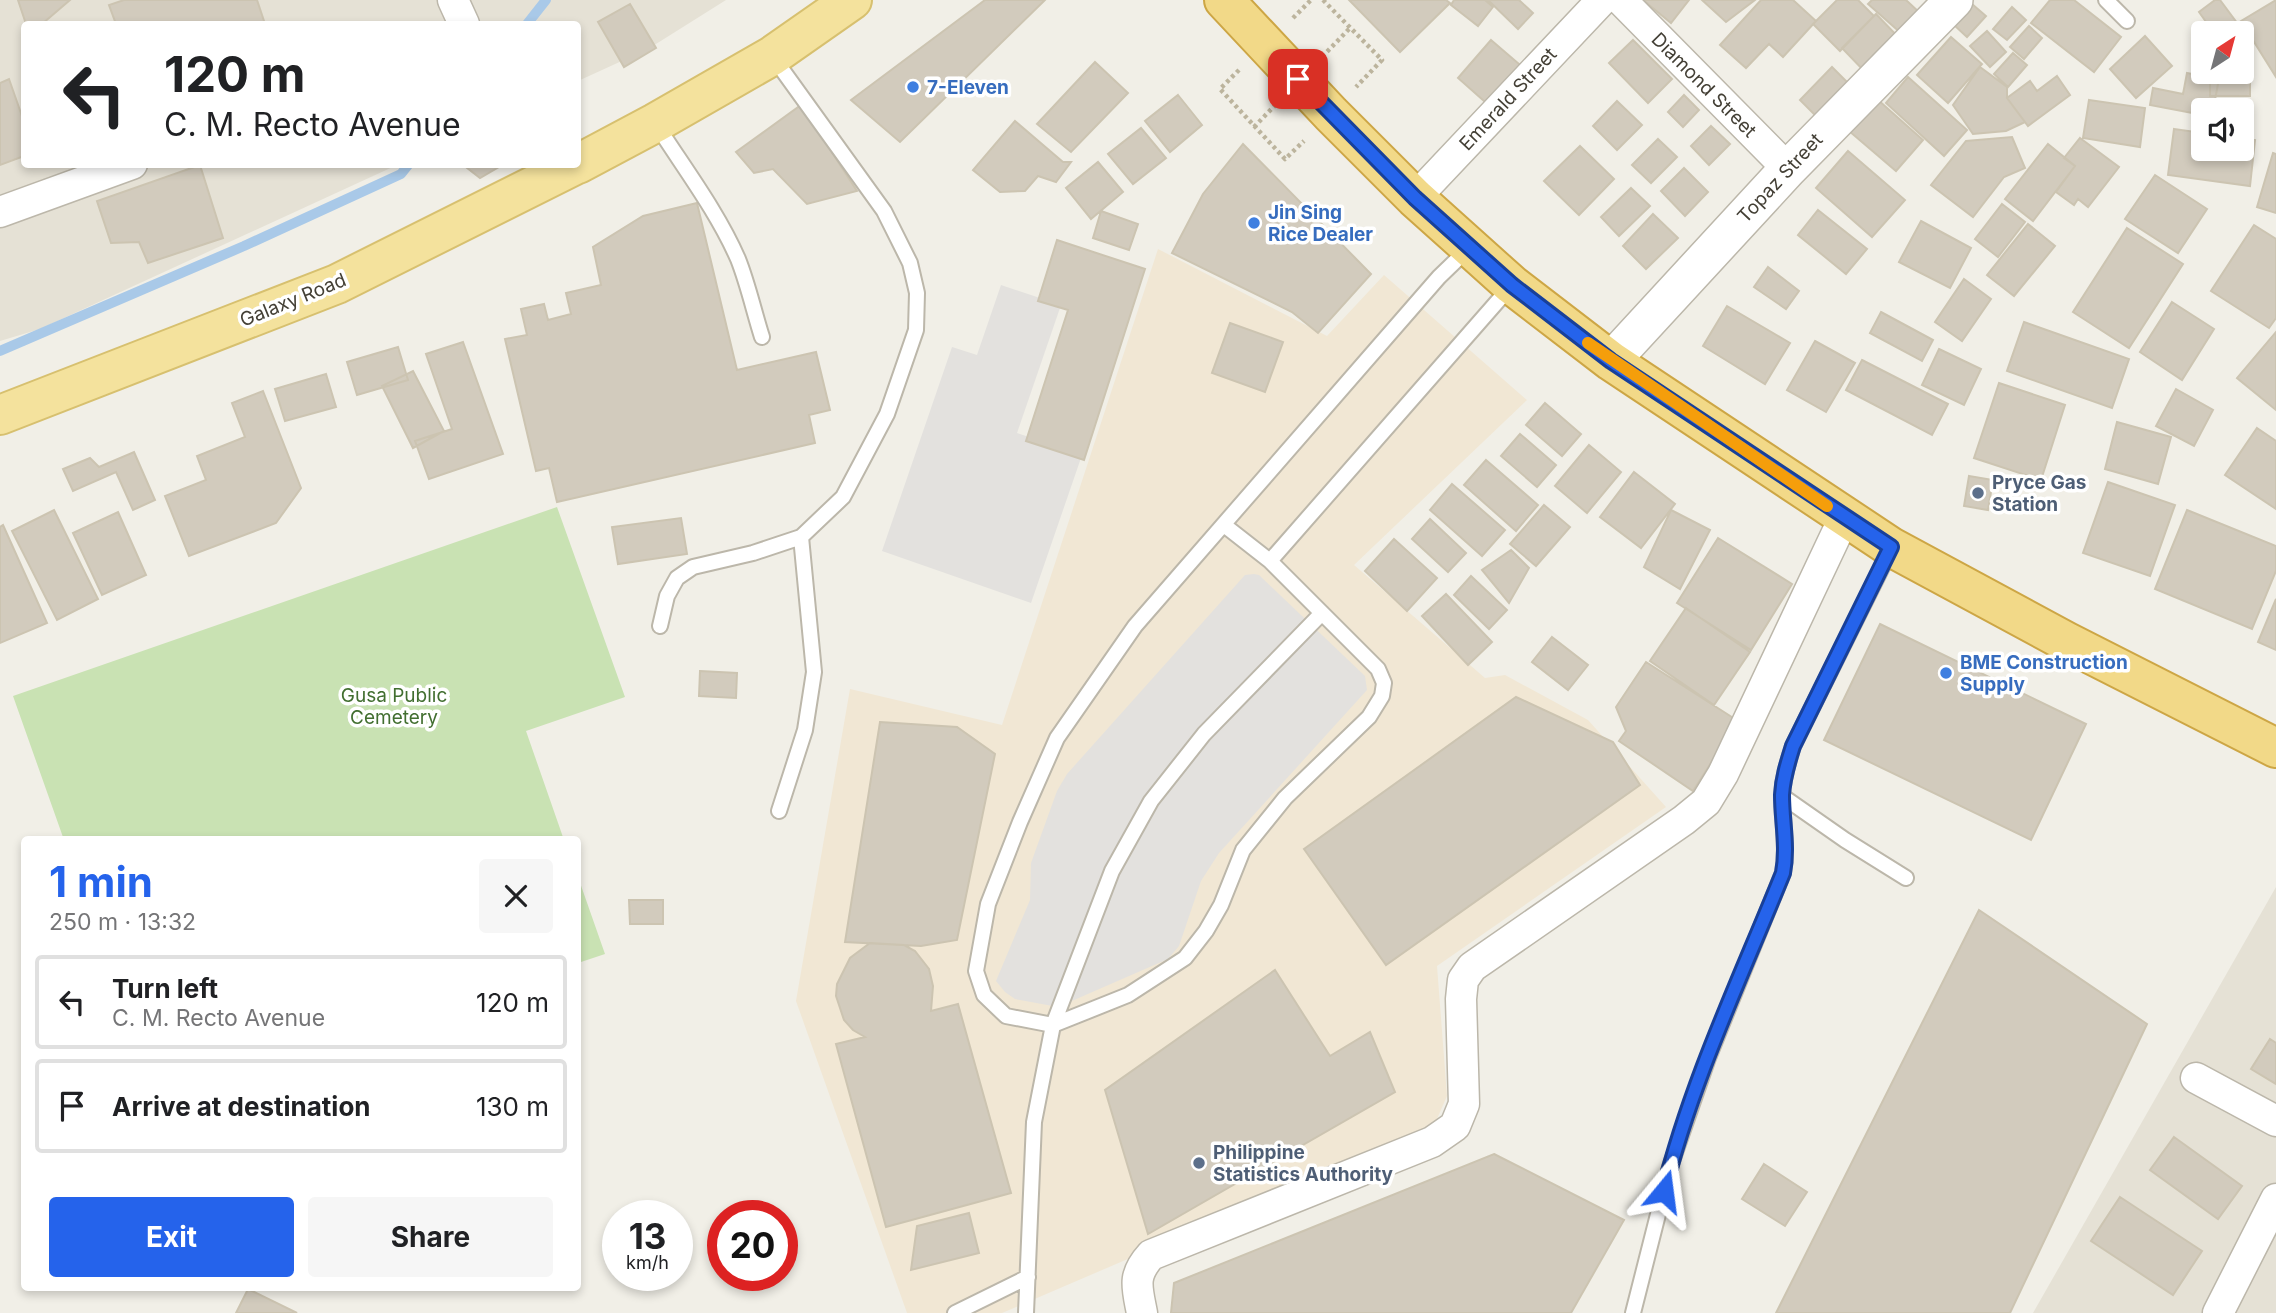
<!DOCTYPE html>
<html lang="en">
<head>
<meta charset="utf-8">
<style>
	:root { --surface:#fff; --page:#f6f6f6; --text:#202124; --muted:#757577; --line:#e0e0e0; --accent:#2563eb }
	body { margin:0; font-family:Inter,sans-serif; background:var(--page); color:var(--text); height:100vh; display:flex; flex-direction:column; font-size:26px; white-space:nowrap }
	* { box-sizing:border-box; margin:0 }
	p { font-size:23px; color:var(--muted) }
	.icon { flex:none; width:38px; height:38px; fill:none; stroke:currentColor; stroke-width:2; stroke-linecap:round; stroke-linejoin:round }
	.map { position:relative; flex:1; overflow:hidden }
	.panel { position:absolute; left:21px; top:836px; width:560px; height:455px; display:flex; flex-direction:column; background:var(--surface); border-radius:7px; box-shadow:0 4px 10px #0003 }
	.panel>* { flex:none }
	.top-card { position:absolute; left:21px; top:21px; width:560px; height:147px; border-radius:7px; box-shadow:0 4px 10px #0003; background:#fff; color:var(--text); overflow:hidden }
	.needle { width:46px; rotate:36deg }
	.fabs { position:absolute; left:2191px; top:21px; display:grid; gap:14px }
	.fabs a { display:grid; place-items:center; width:63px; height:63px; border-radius:7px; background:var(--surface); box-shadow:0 4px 10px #0003; font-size:35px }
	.speed { position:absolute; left:602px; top:1200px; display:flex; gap:14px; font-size:35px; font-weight:700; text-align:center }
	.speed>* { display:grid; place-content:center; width:91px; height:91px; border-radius:50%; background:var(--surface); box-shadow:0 4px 10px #0003; line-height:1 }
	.speed small { font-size:18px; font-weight:400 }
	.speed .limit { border:10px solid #d22; background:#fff; color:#111 }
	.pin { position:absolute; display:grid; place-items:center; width:60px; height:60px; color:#fff; margin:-30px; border-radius:14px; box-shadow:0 4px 10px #0006 }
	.me { position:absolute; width:77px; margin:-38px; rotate:16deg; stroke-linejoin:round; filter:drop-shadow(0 0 5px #0008) }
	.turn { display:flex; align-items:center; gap:24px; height:147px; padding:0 28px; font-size:32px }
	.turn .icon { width:91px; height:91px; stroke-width:2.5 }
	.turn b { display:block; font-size:49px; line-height:60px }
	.round { display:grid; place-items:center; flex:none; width:74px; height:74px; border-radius:7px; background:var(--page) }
	.head { display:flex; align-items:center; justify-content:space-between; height:119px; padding:0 28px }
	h1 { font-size:42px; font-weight:700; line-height:52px; color:var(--accent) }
	.button { display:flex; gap:14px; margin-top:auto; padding:14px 28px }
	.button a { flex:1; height:80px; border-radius:7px; background:var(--accent); color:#fff; font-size:28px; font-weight:700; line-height:80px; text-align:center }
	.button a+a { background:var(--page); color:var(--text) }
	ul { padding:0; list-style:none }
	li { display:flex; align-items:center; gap:21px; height:94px; margin:0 14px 10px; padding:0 14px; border:4px solid var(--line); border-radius:7px }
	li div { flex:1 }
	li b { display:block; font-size:26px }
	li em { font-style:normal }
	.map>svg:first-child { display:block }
	.residential { fill:#e5e1d5 }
	.commercial { fill:#f1e7d4 }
	.green { fill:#c9e2b3 }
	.parking { fill:#e3e1de }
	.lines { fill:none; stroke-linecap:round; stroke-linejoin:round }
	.stream { stroke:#a9c9e8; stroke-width:10 }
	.building { fill:#d2cbbd; stroke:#ccc4b1; stroke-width:2 }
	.service-casing { stroke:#bcb7aa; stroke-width:18 }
	.minor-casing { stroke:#bcb7aa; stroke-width:33 }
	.tertiary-casing { stroke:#bcb7aa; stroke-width:40 }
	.primary-casing { stroke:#d7c06f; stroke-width:42 }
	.trunk-casing { stroke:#cda645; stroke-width:42 }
	.path { stroke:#bcb49d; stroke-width:4.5; stroke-dasharray:3.5 3.5; stroke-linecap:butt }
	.service { stroke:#fff; stroke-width:14 }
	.minor { stroke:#fff; stroke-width:30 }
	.tertiary { stroke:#fff; stroke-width:37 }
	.primary { stroke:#f4e29d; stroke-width:38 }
	.trunk { stroke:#f2d988; stroke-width:38 }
	.path-bridge { stroke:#bcb49d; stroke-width:4.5; stroke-dasharray:3.5 3.5; stroke-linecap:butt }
	.route-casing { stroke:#184099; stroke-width:18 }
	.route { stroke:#2563eb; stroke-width:12 }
	.slow { stroke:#f59e0b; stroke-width:12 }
	.shop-dot { fill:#3f7fe0; stroke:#fff; stroke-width:2.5 }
	.service-dot { fill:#5c6f8a; stroke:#fff; stroke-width:2.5 }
	.labels { text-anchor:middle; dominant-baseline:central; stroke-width:7; stroke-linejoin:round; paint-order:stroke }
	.street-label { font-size:19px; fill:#444036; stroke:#fff }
	.shop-label { font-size:19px; font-weight:bold; fill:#366cbe; stroke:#fff; text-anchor:start }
	.service-label { font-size:19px; font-weight:bold; fill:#4e5e75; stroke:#fff; text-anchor:start }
	.park-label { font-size:19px; fill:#426f30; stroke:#fff }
</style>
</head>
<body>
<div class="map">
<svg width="2276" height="1313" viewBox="0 0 2276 1313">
	<rect width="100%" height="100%" fill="#f1efe7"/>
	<path class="residential" d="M0,0H726L648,49L578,81V24H24V164L397,165L40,329L0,341Z
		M2276,887V1313H2033Z"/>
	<path class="commercial" d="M1158,249L1327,336L1384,275L1527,400L1354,565L1485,678L1505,675L1588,720L1666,807L1437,966L1447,1096L1433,1128L1002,1313H907L796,1001L850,689L1002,725Z"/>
	<path class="green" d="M557,507L625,697L526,731L564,840H64L13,696Z
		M578,877L605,954L578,963Z"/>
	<path class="parking" d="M1001,285L1061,305L1017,433L1082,455L1031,603L882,551L952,347L977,355Z
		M1254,574L1259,575L1365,676L1367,690L1219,853L1201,881L1179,946L1168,959L1058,1007L1015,999L1005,992L996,981L1030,900L1031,863L1057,791L1067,774L1245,575Z"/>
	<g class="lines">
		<path class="stream" d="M527,24L546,0
			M0,351L244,246L401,174L409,164"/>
	</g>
	<path class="building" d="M18,0H70L42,24H26Z
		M124,0H257L265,24H116L109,5Z
		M985,0H1045L900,142L851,100Z
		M1349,0H1446L1450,3L1400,52Z
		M1454,0H1485L1493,7L1478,26L1451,5Z
		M1488,0H1519L1533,13L1518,29Z
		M1643,0H1689L1671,23Z
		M1702,0H1755L1726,22Z
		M1761,0H1793L1816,21L1783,57L1769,44L1746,68L1720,45Z
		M1837,0H1858L1874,16L1840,51L1813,24Z
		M1872,0H1906L1920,13L1902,34L1868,4Z
		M2050,0H2074L2121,37L2094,72L2031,23Z
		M2215,0H2220L2243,31L2241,33H2214L2199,12Z
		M2276,0V77L2241,21Z
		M630,4L656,48L624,67L598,22Z
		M1972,4L1986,16L1967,37L1954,25Z
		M2012,7L2026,20L2007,40L1993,29Z
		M1876,14L1902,41L1868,75L1842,48Z
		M2029,26L2042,38L2024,59L2010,47Z
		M1987,31L2006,52L1990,67L1970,46Z
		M2145,36L2172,66L2136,98L2110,69Z
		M1951,37L1982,64L1948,103L1917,75Z
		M1491,40L1526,70L1492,108L1458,78Z
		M1633,40L1672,79L1648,103L1609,63Z
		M2013,53L2027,65L2008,87L1994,74Z
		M2242,61H2250V96H2210V72H2242Z
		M1095,62L1128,93L1071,152L1037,124Z
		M1832,67L1854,89L1822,122L1800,100Z
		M1980,67L2007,87V98L2025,122L2006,131L1973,134L1953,105Z
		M2187,73L2219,79L2213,110H2203V115L2150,105L2153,88L2183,94Z
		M2057,76L2070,95L2028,126L2007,98L2030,81L2037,91Z
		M1908,77L1967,130L1944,156L1886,103Z
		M9,79L24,122V156L0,165V83Z
		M1178,95L1202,125L1170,152L1145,121Z
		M1684,95L1699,110L1683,127L1668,112Z
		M1877,99L1923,140L1896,171L1849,131Z
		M2089,100L2145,108L2140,147L2083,138Z
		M1617,101L1642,125L1617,150L1593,126Z
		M801,105L857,191L807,204L773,169L754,173L736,152Z
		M1015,121L1063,162H1071L1056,182L1038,176L1025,191L1000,192L973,170Z
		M1711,126L1730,144L1709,165L1691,146Z
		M1141,128L1166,158L1133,184L1108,154Z
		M2174,129L2203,133V149H2242V138L2255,140L2250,186L2168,175Z
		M2012,137L2025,168L2004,177L1973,217L1931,185L1966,141Z
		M2080,138L2119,167L2088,207L2078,199L2074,205L2056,192L2075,166L2064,158Z
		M1658,139L1677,157L1651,183L1632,165Z
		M1243,144L1371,274L1318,333L1292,312L1172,253L1203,194Z
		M2048,144L2075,166L2033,221L2005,199Z
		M1580,146L1614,179L1579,215L1544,181Z
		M1848,151L1905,200L1872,237L1816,188Z
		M2273,153L2276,154V213L2257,207Z
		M1098,162L1123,192L1091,219L1066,188Z
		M462,164H504L480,178Z
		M200,165L223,238L148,263L139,242L111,243L97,201Z
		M1684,168L1708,192L1685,216L1661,191Z
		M2155,175L2207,209L2178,253L2125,219Z
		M1631,188L1650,206L1619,236L1601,217Z
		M697,203L737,370L816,352L830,410L809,415L815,443L557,502L549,468L536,471L505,339L527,335L521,309L544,304L548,320L571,314L566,293L601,285L593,247L643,216Z
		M2002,204L2025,222L1998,257L1975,239Z
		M1818,210L1867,249L1846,274L1798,235Z
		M1101,211L1138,224L1129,250L1093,238Z
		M1653,214L1678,238L1646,269L1623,246Z
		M1921,221L1971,248L1950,288L1899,262Z
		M2028,224L2055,246L2014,296L1987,275Z
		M2254,225L2276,239V318L2269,328L2211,291Z
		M2127,228L2183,264L2129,348L2073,312Z
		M1057,240L1145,269L1084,460L1026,441L1068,310L1038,301Z
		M1768,267L1799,291L1786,309L1754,287Z
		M1964,279L1991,299L1962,341L1935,322Z
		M2172,302L2214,329L2182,380L2140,352Z
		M1727,306L1790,343L1765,384L1703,346Z
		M1881,312L1933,340L1922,361L1870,333Z
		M2024,322L2129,359L2112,408L2007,371Z
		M1230,323L1283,342L1265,392L1212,373Z
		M2276,332V410L2237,378Z
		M1815,341L1855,363L1826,412L1787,390Z
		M463,342L503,454L429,479L415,441L452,429L426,354Z
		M398,347L408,380L357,395L347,362Z
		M1939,349L1981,369L1964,405L1922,385Z
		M1862,360L1948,404L1932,435L1846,390Z
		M413,371L444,431L413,448L382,386Z
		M326,374L336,407L285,421L275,389Z
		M1999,383L2065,405L2041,480L1974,458Z
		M2176,389L2213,410L2194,446L2156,426Z
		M263,391L301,488L276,523L189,556L165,496L206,480L197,456L245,437L232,403Z
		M1545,403L1581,434L1562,456L1526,425Z
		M2117,422L2171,437L2158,484L2105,469Z
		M2257,428L2276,441V509L2225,475Z
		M1520,434L1556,465L1537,487L1501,456Z
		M1589,445L1621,472L1587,513L1555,486Z
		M134,452L155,500L133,510L116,472L73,491L63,469L90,458L99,467Z
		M1486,460L1538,505L1516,531L1464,485Z
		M1634,472L1675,504L1641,548L1600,517Z
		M1969,476L1993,480L1988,510L1964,506Z
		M2108,482L2175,505L2150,576L2083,553Z
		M1452,484L1505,530L1482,556L1430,510Z
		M1544,505L1570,527L1536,566L1510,544Z
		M54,510L98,599L57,620L12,531Z
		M1671,510L1710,530L1680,589L1644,567Z
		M2187,510L2276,546V571L2252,629L2155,589Z
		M118,512L146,575L102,595L73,533Z
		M681,518L687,554L618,564L612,527Z
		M1430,519L1466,553L1448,572L1412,539Z
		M3,525L47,623L0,643V527Z
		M1718,538L1792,584L1751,650L1677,603Z
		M1394,539L1437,578L1407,611L1365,571Z
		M1511,550L1529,568L1509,603L1482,570Z
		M1471,576L1507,610L1489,629L1454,595Z
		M1446,594L1492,642L1468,665L1422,616Z
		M2276,599V650L2258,642Z
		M1686,608L1750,652L1714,705L1650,661Z
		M1880,624L2086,724L2031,840L1824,740Z
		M1552,637L1588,665L1568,690L1532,662Z
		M1646,662L1738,721L1693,791L1619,741L1626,731L1616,707Z
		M700,671L737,673L736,698L699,696Z
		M1516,697L1613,742L1640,785L1386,965L1304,849Z
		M880,722L957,727L995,754L957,940L921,946L845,942Z
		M629,900H663V924H630Z
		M1979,910L2147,1024L2010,1313H1776Z
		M870,943L904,945L915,951L929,969L933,986L931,1011L958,1004L1011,1193L886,1227L836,1044L865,1037L853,1030L844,1020L836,996L837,984L850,958Z
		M1275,970L1330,1056L1370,1032L1395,1092L1148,1234L1105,1090Z
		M2270,1039L2276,1043V1084L2251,1069Z
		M2174,1137L2242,1186L2218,1219L2150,1170Z
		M1494,1154L1624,1220L1571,1313H1171L1174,1283Z
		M1764,1164L1807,1192L1785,1226L1742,1199Z
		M2120,1197L2202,1251L2173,1295L2091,1241Z
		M969,1213L979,1253L911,1270L917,1226Z
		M248,1289L297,1313H236Z"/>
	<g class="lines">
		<defs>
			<path id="service" d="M2106,0L2127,21
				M656,124C684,168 717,211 738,259C748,284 754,312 762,337
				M1224,525L1270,561L1378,669L1384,683L1382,696L1369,717L1285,798L1243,850L1221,905L1206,931L1185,958L1128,995L1053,1025L1006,1016L984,995L976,971L988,904L1020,822L1057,738L1135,626L1439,277L1468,249
				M1270,561L1511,286
				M660,626L667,596L677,578L693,567L753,553L801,537L843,497L887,414L916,330L917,293L910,263L884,211L773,57
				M1782,796L1845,840L1906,878
				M779,811L805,730L814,672L801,537
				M955,1313L1028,1277
				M1026,1313L1034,1122L1053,1025L1112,871L1151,801L1204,734L1322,613
				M1633,1313L1670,1167L1708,1058L1783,873C1788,847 1782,821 1782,795C1783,777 1788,762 1793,746L1891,549"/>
			<path id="minor" d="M453,0L464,24
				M1621,0L1788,169
				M1415,198L1602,0
				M0,212L132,164
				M2196,1078L2276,1121
				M1142,1313C1137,1287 1132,1276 1151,1255L1432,1142L1455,1126L1464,1104L1461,999L1463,980L1472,967L1684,820L1706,802L1723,774L1844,518
				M2218,1313L2276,1199"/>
			<path id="tertiary" d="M1611,361L1788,169L1954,0"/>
			<path id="primary" d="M578,164L655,123L772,56L852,0
				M0,415L337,284L577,164"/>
			<path id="trunk" d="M1224,0L1331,114L1415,198L1512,285L1611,361L1891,547L2067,642L2276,748"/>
		</defs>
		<use href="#service" class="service-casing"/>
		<use href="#minor" class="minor-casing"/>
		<use href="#tertiary" class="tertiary-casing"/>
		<use href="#primary" class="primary-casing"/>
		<use href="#trunk" class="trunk-casing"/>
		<path class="path" d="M1323,0L1382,60L1356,87
			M1293,18L1311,0
			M1239,70L1220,89L1285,159L1304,141"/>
		<use href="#service" class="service"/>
		<use href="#minor" class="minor"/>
		<use href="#tertiary" class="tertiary"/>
		<use href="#primary" class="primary"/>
		<use href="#trunk" class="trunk"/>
		<path class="path-bridge" d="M1254,127L1351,27"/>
	</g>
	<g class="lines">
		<defs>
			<path id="route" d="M1298,79L1415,198L1512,285L1611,361L1891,547L1793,746C1788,762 1783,777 1782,795C1782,821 1788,847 1783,873C1741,977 1691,1082 1664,1191"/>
		</defs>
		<use href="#route" class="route-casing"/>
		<use href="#route" class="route"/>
		<path class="slow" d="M1588,343L1827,506"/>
	</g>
	<g class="shop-dot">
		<circle cx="913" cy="87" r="7"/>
		<circle cx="1254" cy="223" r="7"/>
		<circle cx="1946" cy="673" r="7"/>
	</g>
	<g class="service-dot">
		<circle cx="1978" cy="493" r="7"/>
		<circle cx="1199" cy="1163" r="7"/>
	</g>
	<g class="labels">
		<g class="street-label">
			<text transform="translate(1704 85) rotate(45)">Diamond Street</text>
			<text transform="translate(1508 99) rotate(-47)">Emerald Street</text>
			<text transform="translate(1780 178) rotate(-47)">Topaz Street</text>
			<text transform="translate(293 300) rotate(-22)">Galaxy Road</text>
		</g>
		<g class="shop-label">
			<text x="927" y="87">7-Eleven</text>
			<text x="1268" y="212">Jin Sing<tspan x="1268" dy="22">Rice Dealer</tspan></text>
			<text x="1960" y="662">BME Construction<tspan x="1960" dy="22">Supply</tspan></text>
		</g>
		<g class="service-label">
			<text x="1992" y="482">Pryce Gas<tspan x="1992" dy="22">Station</tspan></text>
			<text x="1213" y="1152">Philippine<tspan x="1213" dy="22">Statistics Authority</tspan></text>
		</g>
		<g class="park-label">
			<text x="394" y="695">Gusa Public<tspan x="394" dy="22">Cemetery</tspan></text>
		</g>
	</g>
</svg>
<div class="fabs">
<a><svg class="needle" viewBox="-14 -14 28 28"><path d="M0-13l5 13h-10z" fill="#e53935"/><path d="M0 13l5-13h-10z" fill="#757577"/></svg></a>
<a><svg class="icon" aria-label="sound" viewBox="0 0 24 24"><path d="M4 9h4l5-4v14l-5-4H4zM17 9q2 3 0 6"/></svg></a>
</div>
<div class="speed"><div>13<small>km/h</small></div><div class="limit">20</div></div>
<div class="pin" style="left:1298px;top:79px;background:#d93025"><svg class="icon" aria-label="arrive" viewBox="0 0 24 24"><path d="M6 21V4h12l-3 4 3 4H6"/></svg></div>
<svg class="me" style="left:1664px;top:1191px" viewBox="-20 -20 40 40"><path d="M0-17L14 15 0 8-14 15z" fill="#2563eb" stroke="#fff" stroke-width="4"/></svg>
<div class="top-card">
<div class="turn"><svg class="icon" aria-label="left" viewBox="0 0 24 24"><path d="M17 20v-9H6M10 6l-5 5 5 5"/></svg><div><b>120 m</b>C. M. Recto Avenue</div></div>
</div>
<section class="panel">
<div class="head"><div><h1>1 min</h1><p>250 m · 13:32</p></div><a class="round"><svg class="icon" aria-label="close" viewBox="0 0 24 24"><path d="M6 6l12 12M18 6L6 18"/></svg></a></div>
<ul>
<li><svg class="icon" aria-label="left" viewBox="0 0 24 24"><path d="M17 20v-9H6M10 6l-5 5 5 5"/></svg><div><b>Turn left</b><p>C. M. Recto Avenue</p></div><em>120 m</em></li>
<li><svg class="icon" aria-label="arrive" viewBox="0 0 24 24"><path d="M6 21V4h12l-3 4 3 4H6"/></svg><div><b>Arrive at destination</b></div><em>130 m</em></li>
</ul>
<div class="button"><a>Exit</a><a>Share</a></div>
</section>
</div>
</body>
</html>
